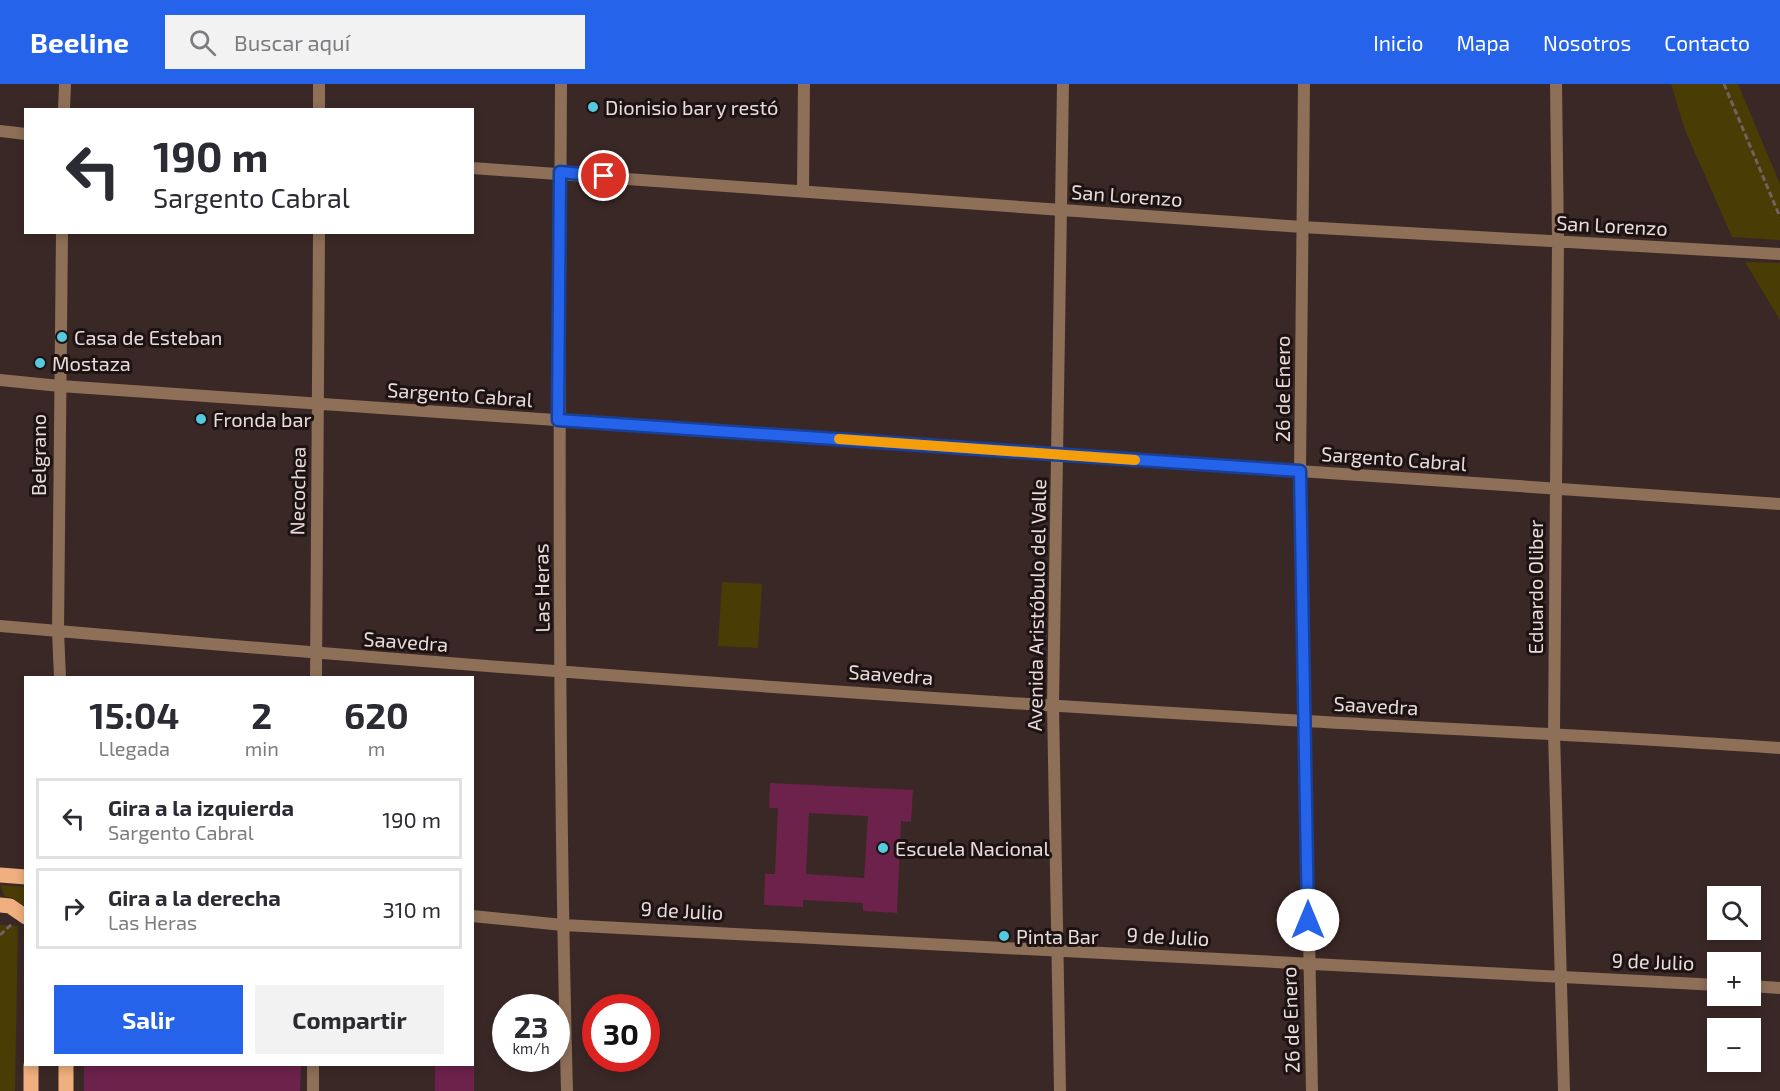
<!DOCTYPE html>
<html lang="es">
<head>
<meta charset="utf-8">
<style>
	:root { --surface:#fff; --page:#f2f2f3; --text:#2b2b33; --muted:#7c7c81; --line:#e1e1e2; --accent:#2563eb }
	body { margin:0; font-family:"Exo 2",sans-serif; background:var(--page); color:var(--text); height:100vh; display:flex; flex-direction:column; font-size:22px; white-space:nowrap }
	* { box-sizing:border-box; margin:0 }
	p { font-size:20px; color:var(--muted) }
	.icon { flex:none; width:33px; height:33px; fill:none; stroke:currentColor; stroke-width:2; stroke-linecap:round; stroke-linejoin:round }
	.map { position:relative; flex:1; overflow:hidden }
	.panel { position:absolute; left:24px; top:592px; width:450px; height:390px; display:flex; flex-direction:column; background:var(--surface); border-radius:0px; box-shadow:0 3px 9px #0003 }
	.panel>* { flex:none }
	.hud { position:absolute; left:24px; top:24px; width:450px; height:126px; border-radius:0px; box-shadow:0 3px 9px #0003; background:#fff; color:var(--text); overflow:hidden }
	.fabs { position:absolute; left:1707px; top:802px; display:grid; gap:12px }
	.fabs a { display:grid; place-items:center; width:54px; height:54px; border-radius:0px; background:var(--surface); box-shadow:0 3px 9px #0003; font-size:30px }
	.speed { position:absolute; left:492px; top:910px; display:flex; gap:12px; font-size:30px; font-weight:700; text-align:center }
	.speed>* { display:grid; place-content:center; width:78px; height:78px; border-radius:50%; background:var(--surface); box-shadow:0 3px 9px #0003; line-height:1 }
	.speed small { font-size:15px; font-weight:400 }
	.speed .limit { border:9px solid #d22; background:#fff; color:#111 }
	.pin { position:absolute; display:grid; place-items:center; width:51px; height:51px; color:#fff; margin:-26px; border:3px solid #fff; border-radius:50%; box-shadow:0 2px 6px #0007 }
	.me { position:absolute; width:66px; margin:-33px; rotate:0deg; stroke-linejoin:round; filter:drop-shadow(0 0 4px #0008) }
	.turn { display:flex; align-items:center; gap:21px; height:126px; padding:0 30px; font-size:27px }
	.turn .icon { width:78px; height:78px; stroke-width:2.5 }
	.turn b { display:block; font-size:42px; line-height:51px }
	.eta { display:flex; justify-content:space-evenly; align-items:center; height:102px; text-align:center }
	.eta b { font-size:36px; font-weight:700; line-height:42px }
	.cta { display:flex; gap:12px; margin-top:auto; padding:12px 30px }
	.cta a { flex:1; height:69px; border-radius:0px; background:var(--accent); color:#fff; font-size:24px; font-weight:700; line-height:69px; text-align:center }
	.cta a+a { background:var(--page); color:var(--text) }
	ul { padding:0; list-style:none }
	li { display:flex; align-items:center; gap:18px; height:81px; margin:0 12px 9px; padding:0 18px; border:3px solid var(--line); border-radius:0px }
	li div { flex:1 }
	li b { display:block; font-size:22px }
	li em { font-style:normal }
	header { display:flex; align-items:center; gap:36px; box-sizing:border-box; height:84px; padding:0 30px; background:var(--accent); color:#fff }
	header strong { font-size:28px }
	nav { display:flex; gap:33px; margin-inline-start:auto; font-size:21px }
	.search { width:420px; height:54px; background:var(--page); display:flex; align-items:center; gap:15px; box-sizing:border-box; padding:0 21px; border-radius:0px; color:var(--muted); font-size:22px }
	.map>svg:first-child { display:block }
	.green { fill:#4a3c05 }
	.building { fill:#6c224b; fill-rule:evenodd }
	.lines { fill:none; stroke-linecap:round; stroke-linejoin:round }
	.path { stroke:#726160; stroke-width:3; stroke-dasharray:6 3; stroke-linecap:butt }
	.minor { stroke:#8e6f58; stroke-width:12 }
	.tertiary { stroke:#8e6f58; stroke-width:12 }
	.primary { stroke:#efaf7e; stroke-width:15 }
	.route-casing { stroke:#184099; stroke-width:15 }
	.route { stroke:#2563eb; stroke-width:10 }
	.slow { stroke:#f59e0b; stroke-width:10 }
	.poi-dot { fill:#55cadf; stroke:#1c1312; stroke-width:2 }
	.labels { text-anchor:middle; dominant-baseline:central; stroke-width:6; stroke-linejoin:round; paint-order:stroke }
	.poi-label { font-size:20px; fill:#e9dcdb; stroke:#1c1312; text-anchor:start }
	.street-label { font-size:20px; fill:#e9dcdb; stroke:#1c1312 }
</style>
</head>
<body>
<header>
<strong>Beeline</strong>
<div class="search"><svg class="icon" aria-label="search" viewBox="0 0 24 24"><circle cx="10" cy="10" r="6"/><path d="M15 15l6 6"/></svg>Buscar aquí</div>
<nav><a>Inicio</a><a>Mapa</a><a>Nosotros</a><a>Contacto</a></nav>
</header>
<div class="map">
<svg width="1780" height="1007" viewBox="0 0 1780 1007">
	<rect width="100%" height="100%" fill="#3a2826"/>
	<path class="green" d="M1671,0H1738L1780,100V156L1732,153L1685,46Z
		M1745,178L1780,179V236Z
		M722,498L762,500L758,564L718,562Z
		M0,801L25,803V822L11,813H5Z
		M0,841L18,842L15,1007H0Z"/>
	<path class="building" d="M770,699L913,706L911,738L901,737L897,829L863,827V819L803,816V823L764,821L765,790H775L778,724H769ZM809,729L868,732L864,794L806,790Z
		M84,981H301L300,1007H84Z
		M435,981H474V1007H435Z"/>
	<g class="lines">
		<path class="path" d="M1724,0L1780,133
			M0,851L12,840"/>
		<path class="minor" d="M561,0C559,336 558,671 567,1007
			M1304,0L1300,387L1312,1007
			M1556,0L1558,157L1554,649L1564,1007
			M64,26L65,0
			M319,26V0
			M0,47L26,50
			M472,84L1302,143L1780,170
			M803,106L804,0
			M0,296L60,302L1780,420
			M0,542C435,580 870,612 1306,637C1464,646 1622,653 1780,664
			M60,594L58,547L62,148
			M316,594L319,148
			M472,832L563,841L1718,901
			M1750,902L1780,904
			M313,1007V981"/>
		<path class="tertiary" d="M1060,1007L1053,621L1063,0"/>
		<path class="primary" d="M0,791L26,793
			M0,821L10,822L26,833
			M31,1007V981
			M66,1007V981"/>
	</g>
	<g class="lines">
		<defs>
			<path id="route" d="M604,92L560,88L558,336L1300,387L1308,836"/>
		</defs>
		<use href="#route" class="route-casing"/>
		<use href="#route" class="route"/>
		<path class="slow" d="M839,355L1135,376"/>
	</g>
	<g class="poi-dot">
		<circle cx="593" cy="23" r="6"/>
		<circle cx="62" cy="253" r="6"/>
		<circle cx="40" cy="279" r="6"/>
		<circle cx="201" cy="335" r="6"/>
		<circle cx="883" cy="764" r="6"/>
		<circle cx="1004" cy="852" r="6"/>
	</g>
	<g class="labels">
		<g class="poi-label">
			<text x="605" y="23">Dionisio bar y restó</text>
			<text x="74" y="253">Casa de Esteban</text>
			<text x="52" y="279">Mostaza</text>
			<text x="213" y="335">Fronda bar</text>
			<text x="895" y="764">Escuela Nacional</text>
			<text x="1016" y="852">Pinta Bar</text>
		</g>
		<g class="street-label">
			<text transform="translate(1127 111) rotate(4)">San Lorenzo</text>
			<text transform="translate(1612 141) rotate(3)">San Lorenzo</text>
			<text transform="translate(1282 305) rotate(-90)">26 de Enero</text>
			<text transform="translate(460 310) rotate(4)">Sargento Cabral</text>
			<text transform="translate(38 371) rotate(-90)">Belgrano</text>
			<text transform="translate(1394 374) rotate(4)">Sargento Cabral</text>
			<text transform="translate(297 407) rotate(-89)">Necochea</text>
			<text transform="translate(1535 503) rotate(-90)">Eduardo Oliber</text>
			<text transform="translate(541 504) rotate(-91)">Las Heras</text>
			<text transform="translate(1036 521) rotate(-89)">Avenida Aristóbulo del Valle</text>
			<text transform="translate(406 557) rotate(4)">Saavedra</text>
			<text transform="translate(891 590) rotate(4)">Saavedra</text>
			<text transform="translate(1376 621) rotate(3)">Saavedra</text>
			<text transform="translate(682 826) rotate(3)">9 de Julio</text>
			<text transform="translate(1168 852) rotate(3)">9 de Julio</text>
			<text transform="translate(1653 877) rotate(2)">9 de Julio</text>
			<text transform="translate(1290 936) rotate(-92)">26 de Enero</text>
		</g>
	</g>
</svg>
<div class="fabs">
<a><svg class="icon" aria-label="search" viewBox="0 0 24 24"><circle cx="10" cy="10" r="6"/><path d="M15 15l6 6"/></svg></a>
<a>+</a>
<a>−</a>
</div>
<div class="speed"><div>23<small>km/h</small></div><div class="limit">30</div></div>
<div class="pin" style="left:604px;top:92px;background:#d93025"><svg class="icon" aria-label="arrive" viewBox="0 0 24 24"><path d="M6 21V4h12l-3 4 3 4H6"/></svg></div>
<svg class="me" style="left:1308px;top:836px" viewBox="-20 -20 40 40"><circle r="19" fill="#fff"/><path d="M0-13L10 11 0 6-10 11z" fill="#2563eb"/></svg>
<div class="hud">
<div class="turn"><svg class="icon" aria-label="left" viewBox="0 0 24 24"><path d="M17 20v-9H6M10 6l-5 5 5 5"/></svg><div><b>190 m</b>Sargento Cabral</div></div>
</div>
<section class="panel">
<div class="eta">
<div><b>15:04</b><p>Llegada</p></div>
<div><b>2</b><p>min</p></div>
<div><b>620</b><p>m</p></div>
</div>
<ul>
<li><svg class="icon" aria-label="left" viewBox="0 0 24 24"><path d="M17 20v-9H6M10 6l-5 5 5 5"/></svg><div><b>Gira a la izquierda</b><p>Sargento Cabral</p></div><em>190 m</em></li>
<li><svg class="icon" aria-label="right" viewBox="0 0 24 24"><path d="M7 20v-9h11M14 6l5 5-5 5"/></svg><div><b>Gira a la derecha</b><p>Las Heras</p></div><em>310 m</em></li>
</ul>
<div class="cta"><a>Salir</a><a>Compartir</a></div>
</section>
</div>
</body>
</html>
